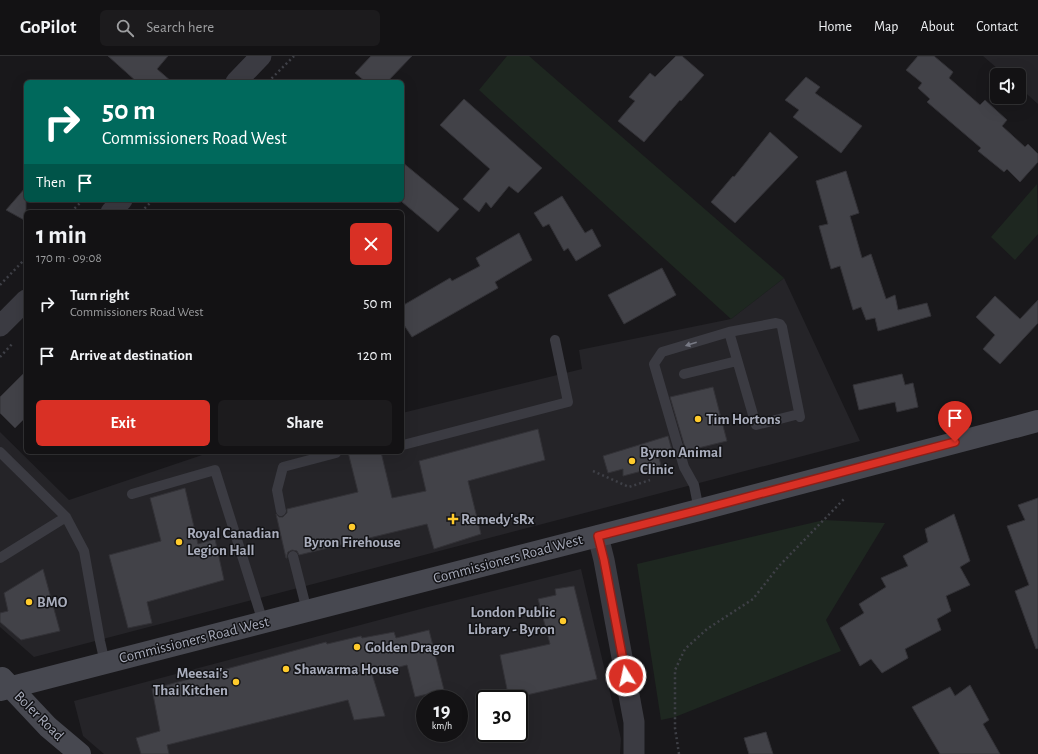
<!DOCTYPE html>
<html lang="en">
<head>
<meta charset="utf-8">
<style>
	:root { --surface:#131214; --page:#1c1b1d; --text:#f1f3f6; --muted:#9d9ea0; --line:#323234; --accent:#d93025 }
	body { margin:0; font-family:"Alegreya Sans",sans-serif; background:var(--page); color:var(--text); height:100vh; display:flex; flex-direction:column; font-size:15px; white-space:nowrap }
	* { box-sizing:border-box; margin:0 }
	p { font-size:13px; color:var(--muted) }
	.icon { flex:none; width:22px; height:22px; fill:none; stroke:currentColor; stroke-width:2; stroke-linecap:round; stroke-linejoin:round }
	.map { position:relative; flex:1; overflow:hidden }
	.panel { position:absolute; left:24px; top:154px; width:380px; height:244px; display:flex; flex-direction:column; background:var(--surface); border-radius:6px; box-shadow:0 4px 16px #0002,0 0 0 1px var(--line) }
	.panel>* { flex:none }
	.hud { position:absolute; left:24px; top:24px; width:380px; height:122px; border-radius:6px; box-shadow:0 4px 16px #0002,0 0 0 1px var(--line); background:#00695c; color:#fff; overflow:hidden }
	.fabs { position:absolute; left:990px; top:12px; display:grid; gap:8px }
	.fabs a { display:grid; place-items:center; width:36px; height:36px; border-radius:6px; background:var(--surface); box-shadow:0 4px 16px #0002,0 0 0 1px var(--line); font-size:20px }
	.speed { position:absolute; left:416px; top:634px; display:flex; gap:8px; font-size:20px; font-weight:700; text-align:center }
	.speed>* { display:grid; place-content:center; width:52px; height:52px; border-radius:50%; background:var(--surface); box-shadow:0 4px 16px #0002,0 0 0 1px var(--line); line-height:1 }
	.speed small { font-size:10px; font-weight:400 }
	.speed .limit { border:2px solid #111; border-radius:6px; background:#fff; color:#111 }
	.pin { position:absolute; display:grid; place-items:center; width:34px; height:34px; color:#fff; margin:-41px -17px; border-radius:50% 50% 50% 0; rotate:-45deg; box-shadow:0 0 4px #0007 }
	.pin .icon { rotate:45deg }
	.me { position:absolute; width:44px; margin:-22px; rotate:350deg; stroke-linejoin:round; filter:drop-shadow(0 0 3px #0008) }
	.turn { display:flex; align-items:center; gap:14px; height:84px; padding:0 12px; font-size:18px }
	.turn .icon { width:52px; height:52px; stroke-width:2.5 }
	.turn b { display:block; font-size:28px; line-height:34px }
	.then { display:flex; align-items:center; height:38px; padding:0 12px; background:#0003; gap:8px; font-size:15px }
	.round { display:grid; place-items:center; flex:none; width:42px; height:42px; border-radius:6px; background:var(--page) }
	.overview { display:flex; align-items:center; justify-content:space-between; height:68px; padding:0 12px }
	h1 { font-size:24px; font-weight:700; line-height:30px }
	.primary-button { display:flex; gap:8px; margin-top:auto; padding:8px 12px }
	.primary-button a { flex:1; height:46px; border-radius:6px; background:var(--accent); color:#fff; font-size:16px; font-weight:700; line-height:46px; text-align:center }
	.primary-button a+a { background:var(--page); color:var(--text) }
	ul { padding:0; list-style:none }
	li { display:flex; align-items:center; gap:12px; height:52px; padding:0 12px }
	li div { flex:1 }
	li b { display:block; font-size:15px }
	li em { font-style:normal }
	header { display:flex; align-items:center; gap:24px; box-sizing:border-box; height:56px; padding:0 20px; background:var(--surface); border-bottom:1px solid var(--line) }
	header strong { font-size:19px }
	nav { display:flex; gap:22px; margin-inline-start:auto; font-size:14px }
	.search { width:280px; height:36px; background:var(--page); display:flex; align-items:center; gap:10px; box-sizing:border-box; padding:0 14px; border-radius:6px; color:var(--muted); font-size:15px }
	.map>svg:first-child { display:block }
	.built { fill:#252428; fill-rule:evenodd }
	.green { fill:#1e2720 }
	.building { fill:#424248; stroke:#333237 }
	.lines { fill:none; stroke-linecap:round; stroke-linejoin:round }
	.path { stroke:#3f4047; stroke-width:2.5; stroke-dasharray:2 3; stroke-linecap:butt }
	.lane { stroke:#3b3b42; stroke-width:10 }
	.street { stroke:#3b3b42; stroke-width:21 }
	.secondary { stroke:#474850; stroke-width:22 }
	.oneway { fill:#787a85 }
	.route-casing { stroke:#8d1f18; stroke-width:10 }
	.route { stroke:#d93025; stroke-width:7 }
	.poi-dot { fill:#ffcb2c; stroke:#131316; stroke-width:1.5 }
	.labels { text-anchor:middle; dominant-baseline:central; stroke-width:3; stroke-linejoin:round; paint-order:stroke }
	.poi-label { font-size:15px; font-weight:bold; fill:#a9adbc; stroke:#131316; text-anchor:start }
	.street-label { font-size:15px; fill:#a9adbc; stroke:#131316 }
</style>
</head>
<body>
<header>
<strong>GoPilot</strong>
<div class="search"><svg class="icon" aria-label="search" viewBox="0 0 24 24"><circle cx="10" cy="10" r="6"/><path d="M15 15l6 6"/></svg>Search here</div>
<nav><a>Home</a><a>Map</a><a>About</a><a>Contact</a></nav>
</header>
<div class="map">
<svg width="1038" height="698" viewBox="0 0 1038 698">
	<rect width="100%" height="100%" fill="#19181b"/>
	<path class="built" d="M983,0H1038V48L1019,31V19H1005Z
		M784,222L860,385L34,601L0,571V376L69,444L211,396H402V357L582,313L579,294L731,263Z
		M581,513L621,683L620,698H104L83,680L74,645L428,551ZM425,643H459V677H425ZM485,643H519V677H485Z"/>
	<path class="green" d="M507,0H529L784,222L731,263L479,34Z
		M1037,128L1038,178L1015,204L991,181Z
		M824,464L885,467L826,564L841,595L675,661L661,664L637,508Z"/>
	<path class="building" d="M108,0H168L157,13L172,26H137Z
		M371,0H412L387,26H366L355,17Z
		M676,0H682L704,19L681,45L680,44L644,86L618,65L635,45L629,41L650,17L655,21Z
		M918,0H934L953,16L949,22L980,49L985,44L1007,64L1002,70L1025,91L1028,88L1038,98V106L1020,126L1007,113L1004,116L978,95L981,92L927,46L930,43L918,32L922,27L906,14Z
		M806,21L820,31L815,37L862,70L841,97L793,61L799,54L785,44Z
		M464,43L542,112L518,137L509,130L491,152L486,146L479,156L463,143L490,113L440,69Z
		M770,76L798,101L735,167L711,146L733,120L734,121Z
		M402,106L459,153L438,176L402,146Z
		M846,115L859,157L850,160L862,202L871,198L886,243L895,239L898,254L927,247L931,260L878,275L875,262L866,264L861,251L853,254L840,210L831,213L819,170L828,168L816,125Z
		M26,131V165L6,154Z
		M562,140L585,177L592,173L601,190L576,205L568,192L564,195L549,168L543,171L534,157Z
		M519,177L532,204L495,226L498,232L412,281L402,266V250L450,222L452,225L480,210L476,202Z
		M662,212L676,239L624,268L608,239Z
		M995,240L1020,263L1038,244V267L1000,308L983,293L995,279L976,261Z
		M26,315V361L15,372L0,357V341Z
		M902,318L905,329L913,327L918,351L897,356L895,346L859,354L853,329Z
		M713,331L727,385L686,395L670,341Z
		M538,373L545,404L468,425L481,478L434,493L427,468L299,499L297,495L292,494L288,496L287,499V502H286L276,458L279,461H283L287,457V453L358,436L348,396H381L392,442L426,435L419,405Z
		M668,380L673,398L659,401L661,410L623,420V413L608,417L603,400Z
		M185,432L198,488L215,483L224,524L147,546L152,567L128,572L109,499L161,485L150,442Z
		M1038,442V592L1036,593L1015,535L1029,529L1007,470L1025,464L1018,449Z
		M954,458L970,505L960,511L970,529L946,540L951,555L937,563L941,574L905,593L908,602L882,617L871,603L860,610L840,572L864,557L859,548L886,531L881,522L908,510L903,500L928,486L925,473Z
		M43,513L60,575L21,584L0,566V557L8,555L4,537Z
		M574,530L597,623L509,643L500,599L550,588L538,543L556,539L555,533Z
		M429,574L444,634L415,641L407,609L372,618L385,660L354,664L348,644L167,689L169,698H141L136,682L160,675L152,633L326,586L327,588L361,580L362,582L394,576L396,582Z
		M970,629L989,664L983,668L1000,698H940L912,651L950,631L955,640Z
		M766,676L773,698H749L744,682Z"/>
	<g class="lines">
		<path class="path" d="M268,26L294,0
			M71,156L83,144
			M141,156L153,144
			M0,229L26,202
			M0,301L13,287
			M593,415L629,431L650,424
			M679,698L675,672V614L685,593L707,573L753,543L779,510L844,443"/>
		<path class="lane" d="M729,276L756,369L799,358
			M684,318L737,305
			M403,389L568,346L555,284
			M0,396L66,461L84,495L100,585L105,607
			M132,438L215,414L263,566
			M699,454L694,429L684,411L654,308L662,296L729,276L776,267L780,268L782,271L800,361
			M281,455L277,434L283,411L336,397
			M293,500L307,555
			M0,502L66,461"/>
		<path class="street" d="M236,26L261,0
			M111,156L122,144
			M0,270L26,244
			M598,480L604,504L634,666V698"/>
		<path class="secondary" d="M2,622L48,671L80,698
			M0,634L699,454L1038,365"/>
	</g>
	<defs><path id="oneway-solid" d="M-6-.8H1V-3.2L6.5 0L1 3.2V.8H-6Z"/></defs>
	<use class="oneway" href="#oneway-solid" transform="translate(691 288) rotate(163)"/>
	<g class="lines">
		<defs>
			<path id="route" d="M626,620L604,504L598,480L699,454L955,386"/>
		</defs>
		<use href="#route" class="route-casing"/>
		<use href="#route" class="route"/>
	</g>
	<g class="poi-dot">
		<circle cx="698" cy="363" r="4"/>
		<circle cx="632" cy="405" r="4"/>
		<path d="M451 457h4v4h4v4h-4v4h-4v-4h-4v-4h4z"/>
		<circle cx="352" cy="471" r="4"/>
		<circle cx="179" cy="486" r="4"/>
		<circle cx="29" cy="546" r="4"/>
		<circle cx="563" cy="565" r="4"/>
		<circle cx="357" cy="591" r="4"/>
		<circle cx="286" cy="613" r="4"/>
		<circle cx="236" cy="626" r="4"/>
	</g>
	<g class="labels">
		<g class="poi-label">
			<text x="706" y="363">Tim Hortons</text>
			<text x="640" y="396">Byron Animal<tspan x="640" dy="17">Clinic</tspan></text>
			<text x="461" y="463">Remedy'sRx</text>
			<text x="187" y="477">Royal Canadian<tspan x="187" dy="17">Legion Hall</tspan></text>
			<text x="352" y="486" text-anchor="middle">Byron Firehouse</text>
			<text x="37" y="546">BMO</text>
			<text x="555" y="556" text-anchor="end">London Public<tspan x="555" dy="17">Library - Byron</tspan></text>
			<text x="365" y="591">Golden Dragon</text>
			<text x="294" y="613">Shawarma House</text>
			<text x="228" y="617" text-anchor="end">Meesai's<tspan x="228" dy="17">Thai Kitchen</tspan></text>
		</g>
		<g class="street-label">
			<text transform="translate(508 503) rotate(-15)">Commissioners Road West</text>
			<text transform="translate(194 584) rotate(-14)">Commissioners Road West</text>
			<text transform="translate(39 660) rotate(45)">Boler Road</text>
		</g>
	</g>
</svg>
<div class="fabs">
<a><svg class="icon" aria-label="sound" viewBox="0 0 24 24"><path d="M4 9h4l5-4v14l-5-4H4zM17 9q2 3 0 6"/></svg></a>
</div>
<div class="speed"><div>19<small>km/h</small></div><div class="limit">30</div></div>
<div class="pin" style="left:955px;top:386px;background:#d93025"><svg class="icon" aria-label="arrive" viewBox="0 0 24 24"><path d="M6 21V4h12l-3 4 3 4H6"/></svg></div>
<svg class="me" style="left:626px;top:620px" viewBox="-20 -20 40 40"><circle r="17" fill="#d93025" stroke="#fff" stroke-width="3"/><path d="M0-11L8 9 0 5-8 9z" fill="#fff"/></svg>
<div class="hud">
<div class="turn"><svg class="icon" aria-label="right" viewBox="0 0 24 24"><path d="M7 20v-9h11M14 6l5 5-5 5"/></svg><div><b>50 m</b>Commissioners Road West</div></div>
<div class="then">Then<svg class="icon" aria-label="arrive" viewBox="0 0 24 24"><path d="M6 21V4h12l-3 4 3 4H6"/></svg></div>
</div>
<section class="panel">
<div class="overview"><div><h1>1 min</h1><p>170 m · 09:08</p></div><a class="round" style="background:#d93025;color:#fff"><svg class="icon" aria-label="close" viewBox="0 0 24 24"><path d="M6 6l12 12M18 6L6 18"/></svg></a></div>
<ul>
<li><svg class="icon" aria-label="right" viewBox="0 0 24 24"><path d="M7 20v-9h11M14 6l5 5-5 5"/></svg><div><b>Turn right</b><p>Commissioners Road West</p></div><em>50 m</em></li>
<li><svg class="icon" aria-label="arrive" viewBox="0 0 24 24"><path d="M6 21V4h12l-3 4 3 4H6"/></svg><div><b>Arrive at destination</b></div><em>120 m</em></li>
</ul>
<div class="primary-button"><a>Exit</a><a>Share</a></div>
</section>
</div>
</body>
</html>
